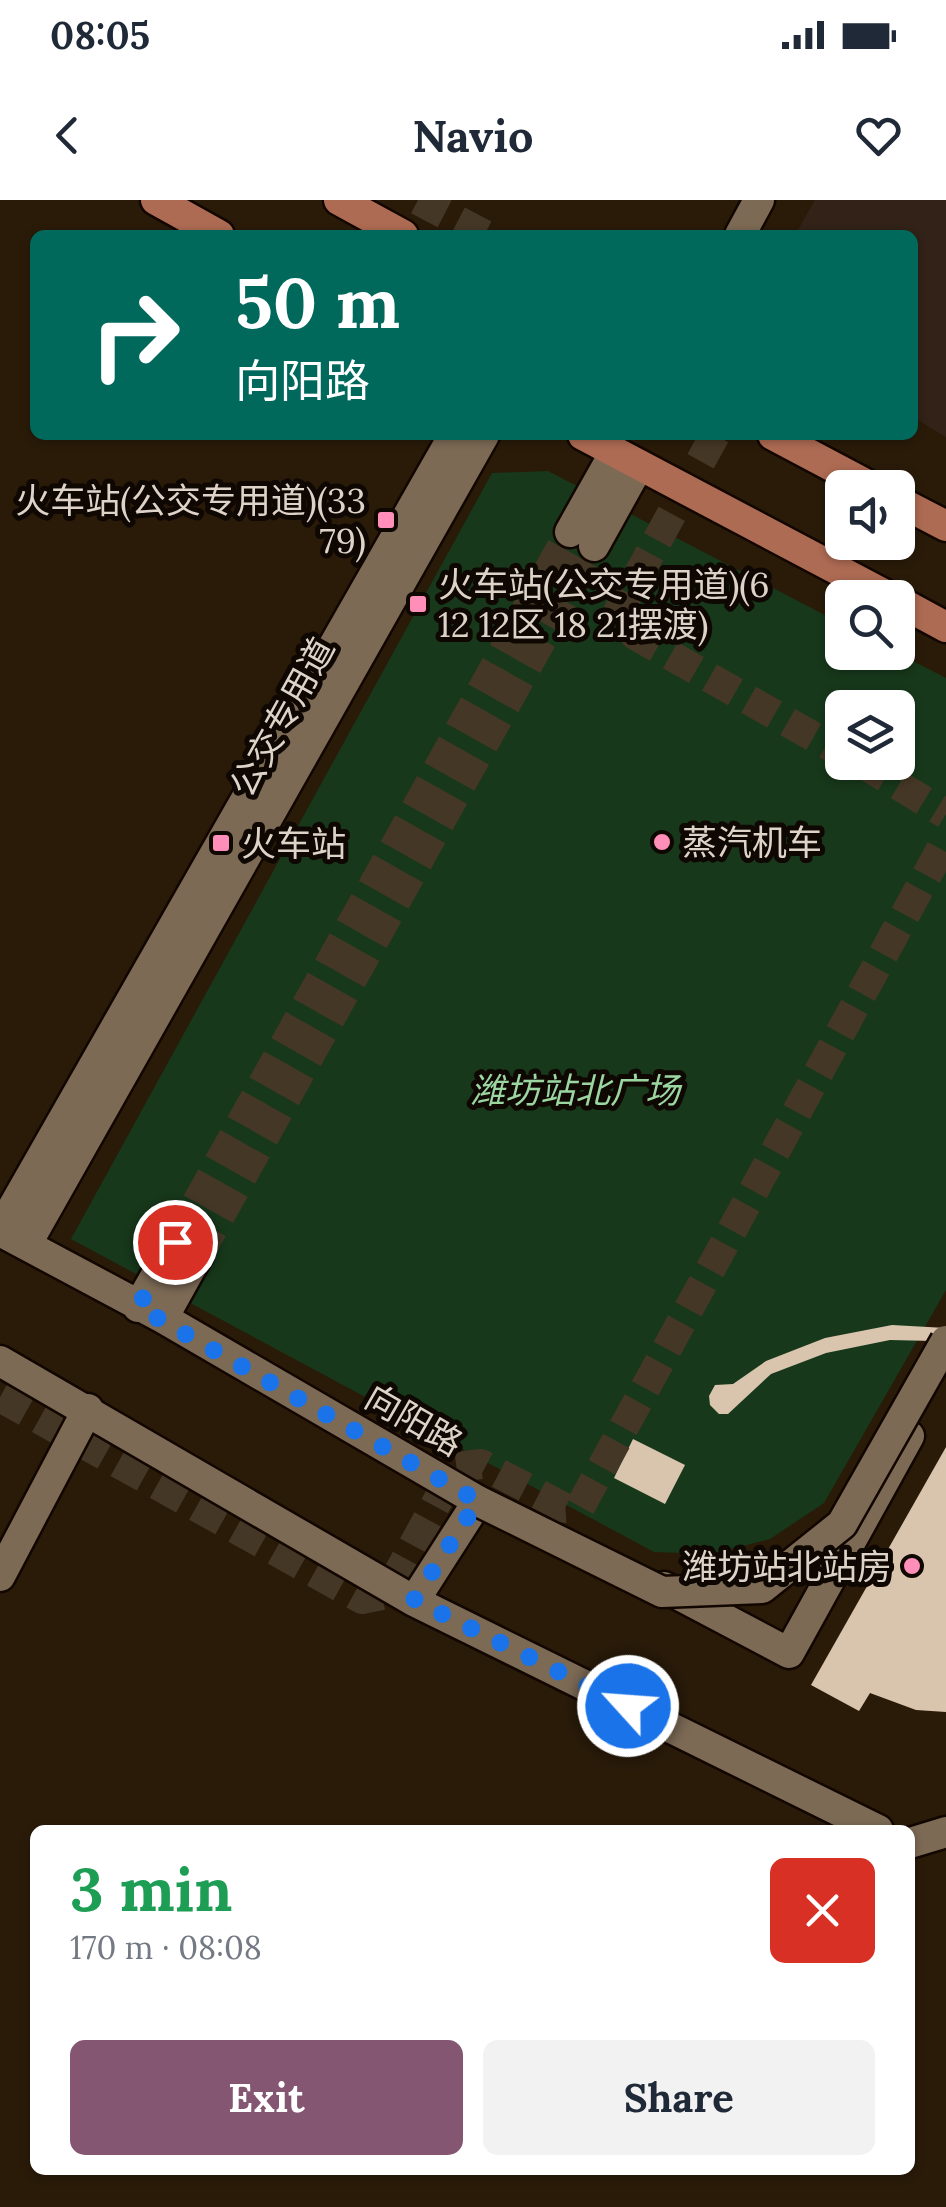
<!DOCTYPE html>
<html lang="en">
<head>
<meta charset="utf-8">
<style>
	:root { --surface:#fff; --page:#f2f2f3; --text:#1f2937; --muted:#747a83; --accent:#845672 }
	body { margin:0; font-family:Lora,"Noto Sans SC",serif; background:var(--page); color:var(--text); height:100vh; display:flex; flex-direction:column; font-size:38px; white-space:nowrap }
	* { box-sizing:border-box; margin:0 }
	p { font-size:32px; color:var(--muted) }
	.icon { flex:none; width:55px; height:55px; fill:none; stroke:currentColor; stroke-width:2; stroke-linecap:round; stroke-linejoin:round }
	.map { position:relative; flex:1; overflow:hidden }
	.sheet { position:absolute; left:30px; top:1625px; width:885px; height:350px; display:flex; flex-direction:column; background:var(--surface); border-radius:15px; box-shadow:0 2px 8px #0004 }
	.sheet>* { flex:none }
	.banner { position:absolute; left:30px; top:30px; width:888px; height:210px; border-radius:15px; box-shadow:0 2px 8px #0004; background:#00695c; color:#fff; overflow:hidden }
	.controls { position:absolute; left:825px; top:270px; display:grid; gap:20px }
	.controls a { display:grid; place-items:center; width:90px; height:90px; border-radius:15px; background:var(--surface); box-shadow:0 2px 8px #0004; font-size:50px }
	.pin { position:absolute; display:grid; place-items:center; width:85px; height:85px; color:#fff; margin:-42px; border:5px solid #fff; border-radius:50%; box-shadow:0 2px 10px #0007 }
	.me { position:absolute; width:110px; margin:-55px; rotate:296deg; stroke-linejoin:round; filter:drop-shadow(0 0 8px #0008) }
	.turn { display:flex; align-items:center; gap:35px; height:210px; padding:0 40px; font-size:45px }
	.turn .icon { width:130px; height:130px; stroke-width:2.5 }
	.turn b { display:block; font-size:70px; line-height:85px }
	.round { display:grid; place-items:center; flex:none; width:105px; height:105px; border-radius:15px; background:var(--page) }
	.head { display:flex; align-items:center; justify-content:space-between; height:170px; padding:0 40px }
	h1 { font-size:60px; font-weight:700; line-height:75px; color:#1e9e55 }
	.button { display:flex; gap:20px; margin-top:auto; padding:20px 40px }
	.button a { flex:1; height:115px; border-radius:15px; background:var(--accent); color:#fff; font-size:40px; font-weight:700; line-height:115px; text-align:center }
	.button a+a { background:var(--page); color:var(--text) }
	.status { display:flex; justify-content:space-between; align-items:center; height:70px; padding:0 50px; background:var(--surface); direction:ltr }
	.status svg { height:28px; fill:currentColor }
	header { display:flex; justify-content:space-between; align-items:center; height:130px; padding:0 40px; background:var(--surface); font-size:45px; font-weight:700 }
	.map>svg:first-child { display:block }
	.industrial { fill:#322218 }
	.green { fill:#17381b; fill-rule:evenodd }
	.building { fill:#d9c4ae }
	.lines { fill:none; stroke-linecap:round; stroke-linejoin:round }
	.minor-tunnel { stroke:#453726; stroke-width:30; stroke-dasharray:30 15; stroke-linecap:butt }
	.minor-casing { stroke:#120600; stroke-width:35 }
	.major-casing { stroke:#120600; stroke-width:35 }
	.minor { stroke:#7c6a55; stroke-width:30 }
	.major { stroke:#ae6b53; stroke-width:30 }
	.minor-bridge-casing { stroke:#120600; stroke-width:35; stroke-linecap:butt }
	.minor-bridge { stroke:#7c6a55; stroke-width:30 }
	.route { stroke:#1a73e8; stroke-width:18; stroke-dasharray:0 32.4 }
	.poi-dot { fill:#ff8eb9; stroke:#0e0702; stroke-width:4 }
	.labels { text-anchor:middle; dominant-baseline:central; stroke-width:10; stroke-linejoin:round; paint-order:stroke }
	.poi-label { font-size:35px; fill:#ddd3c8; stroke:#0e0702; text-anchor:start }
	.street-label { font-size:35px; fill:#ddd3c8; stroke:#0e0702 }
	.park-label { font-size:35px; font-style:italic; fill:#9bd6a0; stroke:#0e0702 }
</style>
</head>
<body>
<div class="status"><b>08:05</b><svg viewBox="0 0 49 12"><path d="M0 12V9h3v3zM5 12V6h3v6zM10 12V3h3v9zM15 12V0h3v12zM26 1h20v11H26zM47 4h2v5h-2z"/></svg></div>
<header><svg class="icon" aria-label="back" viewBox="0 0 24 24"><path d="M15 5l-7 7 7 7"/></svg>Navio<svg class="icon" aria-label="heart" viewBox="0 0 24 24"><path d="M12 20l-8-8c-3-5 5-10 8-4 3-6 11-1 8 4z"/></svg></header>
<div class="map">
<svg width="946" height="2007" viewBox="0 0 946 2007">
	<rect width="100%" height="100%" fill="#2a1b09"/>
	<path class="industrial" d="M815,0H946V237L913,217L912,35H795Z"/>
	<path class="green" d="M548,271L842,424V452L897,453L946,478V1090L824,1303L770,1339L712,1354L654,1352L71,1039L492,273ZM842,508H898V562H842Z"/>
	<path class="building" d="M892,1125L946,1128L933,1141L890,1140L826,1153L771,1174L728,1214H719L710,1205L709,1196L715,1185L733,1184L766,1161L825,1138Z
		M633,1239L685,1265L665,1304L614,1278Z
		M946,1247V1512L916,1510L870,1493L859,1511L811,1485Z"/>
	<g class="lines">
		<path class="minor-tunnel" d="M418,0L485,35
			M715,235L619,410L635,435L842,553
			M860,562L946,614
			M175,1042L570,332
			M198,1055L594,346
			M0,1197L362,1399L387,1394L456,1267L481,1264L565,1308L580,1307L946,640"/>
		<defs>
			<path id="minor" d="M740,35L759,0
				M570,332L615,252
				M594,346L639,265
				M0,1030L454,235
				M0,1031L163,1118L478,1301L414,1401L0,1161
				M26,1045L484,235
				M138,1107L175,1042
				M163,1118L198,1055
				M0,1376L88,1209
				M664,1387L789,1453L909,1236
				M414,1401L878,1630
				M910,1643L946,1632"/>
			<path id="major" d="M156,0L219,35
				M339,0L403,35
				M583,235L891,398
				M773,235L873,288
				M898,301L946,326
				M898,401L946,427"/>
		</defs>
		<use href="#minor" class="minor-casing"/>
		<use href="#major" class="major-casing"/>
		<use href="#minor" class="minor"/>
		<use href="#major" class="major"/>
		<defs>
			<path id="minor-bridge" d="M478,1301L662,1392L762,1388L842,1324L946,1141"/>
		</defs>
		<use href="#minor-bridge" class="minor-bridge-casing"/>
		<use href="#minor-bridge" class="minor-bridge"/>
	</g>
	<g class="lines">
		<path class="route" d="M175,1042L138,1107L478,1301L414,1400L628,1506"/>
	</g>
	<g class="poi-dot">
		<rect x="376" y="310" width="20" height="20" rx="5"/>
		<rect x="408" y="394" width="20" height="20" rx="5"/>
		<circle cx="662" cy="642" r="10"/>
		<rect x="211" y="633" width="20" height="20" rx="5"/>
		<circle cx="912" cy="1366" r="10"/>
	</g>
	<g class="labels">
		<g class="poi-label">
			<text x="366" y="300" text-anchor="end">火车站(公交专用道)(33<tspan x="366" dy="40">79)</tspan></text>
			<text x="438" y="384">火车站(公交专用道)(6<tspan x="438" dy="40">12 12区 18 21摆渡)</tspan></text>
			<text x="682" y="642">蒸汽机车</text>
			<text x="241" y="643">火车站</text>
			<text x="892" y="1366" text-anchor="end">潍坊站北站房</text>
		</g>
		<g class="street-label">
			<text transform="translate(282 517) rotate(-61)">公交专用道</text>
			<text transform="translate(414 1220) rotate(30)">向阳路</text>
		</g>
		<g class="park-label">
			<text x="575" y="890">潍坊站北广场</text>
		</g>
	</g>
</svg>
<div class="controls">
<a><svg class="icon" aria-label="sound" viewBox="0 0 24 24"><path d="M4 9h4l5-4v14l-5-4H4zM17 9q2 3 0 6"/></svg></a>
<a><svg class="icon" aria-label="search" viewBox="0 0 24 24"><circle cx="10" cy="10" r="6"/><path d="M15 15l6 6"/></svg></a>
<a><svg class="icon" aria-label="layers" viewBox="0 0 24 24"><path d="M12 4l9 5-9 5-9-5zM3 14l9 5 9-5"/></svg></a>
</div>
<div class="pin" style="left:175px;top:1042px;background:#d93025"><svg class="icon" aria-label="arrive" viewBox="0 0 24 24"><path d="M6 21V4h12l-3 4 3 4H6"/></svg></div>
<svg class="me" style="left:628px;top:1506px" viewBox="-20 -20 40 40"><circle r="17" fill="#1a73e8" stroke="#fff" stroke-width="3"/><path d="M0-11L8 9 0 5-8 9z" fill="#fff"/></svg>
<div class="banner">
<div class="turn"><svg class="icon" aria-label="right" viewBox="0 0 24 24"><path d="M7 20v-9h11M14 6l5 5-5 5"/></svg><div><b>50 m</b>向阳路</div></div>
</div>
<section class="sheet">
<div class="head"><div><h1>3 min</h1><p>170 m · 08:08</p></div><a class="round" style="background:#d93025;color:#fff"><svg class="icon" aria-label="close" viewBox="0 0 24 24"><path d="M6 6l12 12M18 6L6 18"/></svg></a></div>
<div class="button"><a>Exit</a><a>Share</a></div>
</section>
</div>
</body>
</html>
